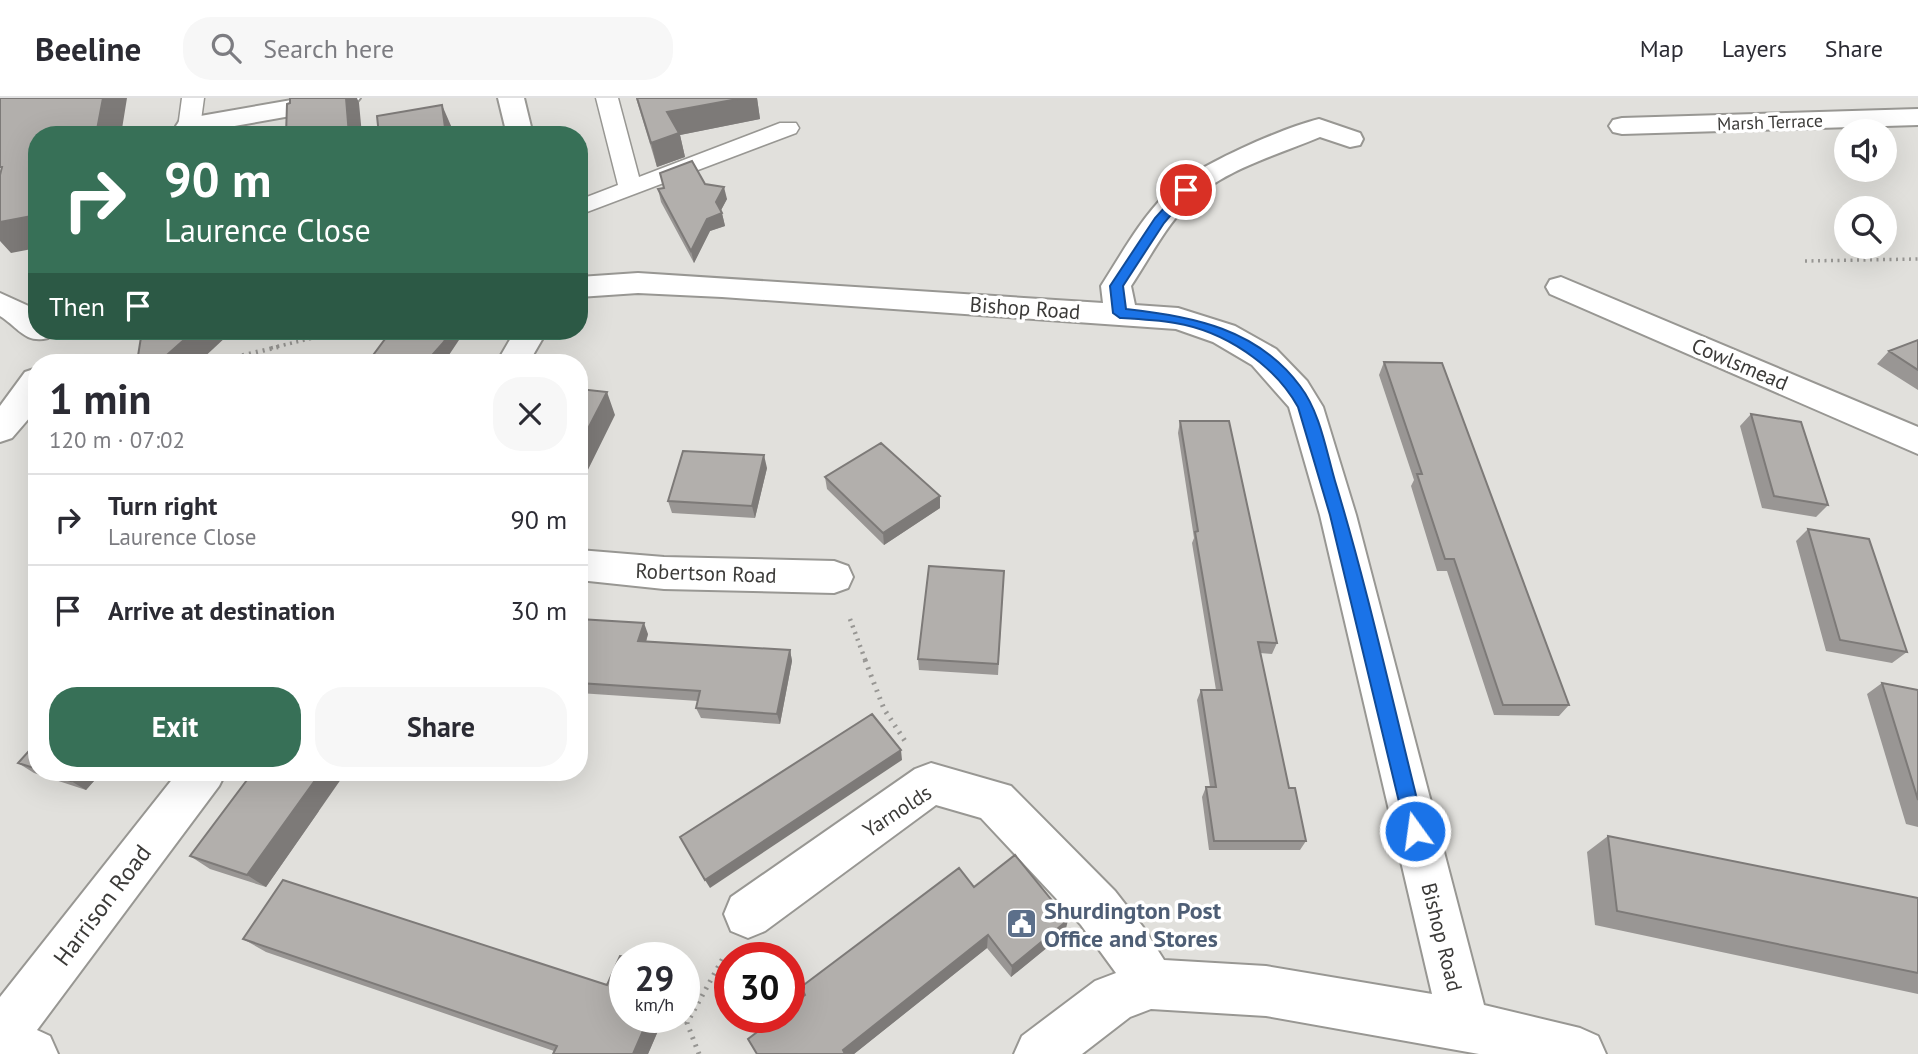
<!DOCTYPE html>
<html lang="en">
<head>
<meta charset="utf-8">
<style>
	:root { --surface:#fff; --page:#f7f7f7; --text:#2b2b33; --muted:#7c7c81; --line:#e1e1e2; --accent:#377057 }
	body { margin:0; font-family:"PT Sans",sans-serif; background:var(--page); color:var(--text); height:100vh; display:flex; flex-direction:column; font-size:26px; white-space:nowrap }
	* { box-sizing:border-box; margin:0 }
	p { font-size:23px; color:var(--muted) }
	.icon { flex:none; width:38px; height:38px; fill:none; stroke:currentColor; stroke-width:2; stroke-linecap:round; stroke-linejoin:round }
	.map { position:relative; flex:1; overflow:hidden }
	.side { position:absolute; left:28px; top:256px; width:560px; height:427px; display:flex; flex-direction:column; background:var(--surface); border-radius:28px; box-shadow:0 7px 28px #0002 }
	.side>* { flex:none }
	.banner { position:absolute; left:28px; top:28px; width:560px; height:214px; border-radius:28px; box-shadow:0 7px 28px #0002; background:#377057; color:#fff; overflow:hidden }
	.fabs { position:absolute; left:1834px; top:21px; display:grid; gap:14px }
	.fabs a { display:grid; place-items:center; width:63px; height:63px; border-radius:50%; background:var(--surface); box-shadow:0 7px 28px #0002; font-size:35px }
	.speed { position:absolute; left:609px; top:844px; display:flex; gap:14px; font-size:35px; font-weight:700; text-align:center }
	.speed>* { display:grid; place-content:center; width:91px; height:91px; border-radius:50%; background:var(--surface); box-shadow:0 7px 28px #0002; line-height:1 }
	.speed small { font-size:18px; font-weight:400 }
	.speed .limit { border:10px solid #d22; background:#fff; color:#111 }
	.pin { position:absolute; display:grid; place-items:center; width:60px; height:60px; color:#fff; margin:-30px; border:4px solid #fff; border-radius:50%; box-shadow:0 2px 7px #0007 }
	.me { position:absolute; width:77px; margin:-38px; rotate:346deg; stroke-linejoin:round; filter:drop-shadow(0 0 5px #0008) }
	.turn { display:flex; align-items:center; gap:24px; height:147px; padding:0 21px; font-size:32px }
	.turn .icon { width:91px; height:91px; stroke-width:2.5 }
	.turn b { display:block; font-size:49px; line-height:60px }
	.then { display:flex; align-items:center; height:66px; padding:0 21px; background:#0003; gap:14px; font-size:26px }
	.round { display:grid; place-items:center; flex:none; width:74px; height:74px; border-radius:28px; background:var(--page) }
	.head { display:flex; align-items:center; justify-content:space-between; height:119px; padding:0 21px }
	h1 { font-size:42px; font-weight:700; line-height:52px }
	.button { display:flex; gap:14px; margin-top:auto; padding:14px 21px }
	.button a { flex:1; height:80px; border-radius:28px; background:var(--accent); color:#fff; font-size:28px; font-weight:700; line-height:80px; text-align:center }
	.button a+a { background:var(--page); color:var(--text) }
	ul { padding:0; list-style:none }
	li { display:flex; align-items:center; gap:21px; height:91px; padding:0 21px; border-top:2px solid var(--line) }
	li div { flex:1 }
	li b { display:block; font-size:26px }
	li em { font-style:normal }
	header { display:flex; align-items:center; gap:42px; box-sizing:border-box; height:98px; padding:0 35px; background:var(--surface); border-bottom:2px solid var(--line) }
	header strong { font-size:33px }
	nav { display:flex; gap:38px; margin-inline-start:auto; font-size:24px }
	.search { width:490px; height:63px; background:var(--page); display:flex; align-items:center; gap:18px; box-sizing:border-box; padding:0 24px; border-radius:28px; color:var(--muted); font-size:26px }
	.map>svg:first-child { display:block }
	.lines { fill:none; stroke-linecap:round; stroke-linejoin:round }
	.lane-casing { stroke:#989793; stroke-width:3 }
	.street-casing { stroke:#989793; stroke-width:4 }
	.path-far2 { stroke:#989794; stroke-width:3.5; stroke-dasharray:2 4.5; stroke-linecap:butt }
	.path-far1 { stroke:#989794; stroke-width:4.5; stroke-dasharray:2 5; stroke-linecap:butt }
	.path { stroke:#989794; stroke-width:5; stroke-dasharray:2 6; stroke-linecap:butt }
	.lane { fill:#fff; fill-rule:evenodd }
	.street { fill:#fff; fill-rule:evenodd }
	.wall { fill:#999694 }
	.shaded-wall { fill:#7d7a78 }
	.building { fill:#b2afac; stroke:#7d7a78; stroke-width:2 }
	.route { fill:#1a73e8; stroke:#114b97; stroke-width:2 }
	.labels { text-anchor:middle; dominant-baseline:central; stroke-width:7; stroke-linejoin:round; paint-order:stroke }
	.far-street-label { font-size:18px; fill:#3b3a38; stroke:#fff }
	.street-label { font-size:21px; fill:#3b3a38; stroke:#fff }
	.near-street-label { font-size:24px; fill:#3b3a38; stroke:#fff }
	.near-service-label { font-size:24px; font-weight:bold; fill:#4e5e75; stroke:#fff; text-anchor:start }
</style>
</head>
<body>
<header>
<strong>Beeline</strong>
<div class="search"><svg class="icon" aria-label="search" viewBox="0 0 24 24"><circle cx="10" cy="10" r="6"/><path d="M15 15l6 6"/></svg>Search here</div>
<nav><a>Map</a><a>Layers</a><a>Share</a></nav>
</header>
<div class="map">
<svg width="1918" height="956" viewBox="0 0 1918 956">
	<rect width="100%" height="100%" fill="#e1e0dc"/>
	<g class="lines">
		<defs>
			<path id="lane" d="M182,0H204L199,37H177Z
				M596,0H618L639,79L780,25H796L799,30L796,35L579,117V102L618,87Z"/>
			<path id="street" d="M303,0H360L356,5L347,8L189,36L180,34L176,28L180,22L189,20Z
				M498,0H524L533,37H507Z
				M1918,11V27L1622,36L1613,34L1609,28L1613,22L1622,20Z
				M1319,21L1360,35L1363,41L1360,47L1350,49L1320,39C1275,58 1221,72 1186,108C1164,131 1149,161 1131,188L1135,207L1178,210L1235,228L1276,251L1307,283L1323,309L1356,417L1484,907L1580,930L1598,938L1606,956H1479L1266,918L1151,911L1130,919L1082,956H1014L1022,938L1095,883L1116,875L1081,827L981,720L936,707L765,833L748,840L731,833L724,816L731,799L915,671L931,665L1011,688L1115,793L1143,829L1164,862L1266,868L1432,896L1320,417L1289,309L1252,267L1213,244L1176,231L722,199L638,195L579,199V179L638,175L1103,205L1101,188C1121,157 1139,123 1166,96C1194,68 1280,31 1319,21Z
				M1561,179L1918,329V356L1550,196L1546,189L1550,182Z
				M0,195L33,210L37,213V233H53L48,240C25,246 18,229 0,218Z
				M515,233H547L529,264H497Z
				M37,270V311L12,340L0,344V308L25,274Z
				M579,452L664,459L834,463L848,468L853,479L848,490L834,495L664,491L579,482Z
				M178,674H226L219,688L37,932L50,938L58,956H0V899Z"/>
		</defs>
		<use href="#lane" class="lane-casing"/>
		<use href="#street" class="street-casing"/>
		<path class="path-far2" d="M1805,163L1918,161
			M271,250L313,240L320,233"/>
		<path class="path-far1" d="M215,264L278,249
			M850,521L866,564"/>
		<path class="path" d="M865,562L884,611L905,643
			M699,956L687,925L723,860"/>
		<use href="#lane" class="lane"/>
		<use href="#street" class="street"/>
	</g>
	<path class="wall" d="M636,0H757L760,21L680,37L685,59L657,69Z
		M660,75L705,86L727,101L721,112L725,128L710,133L694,165L661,104L658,91L664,90Z
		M1918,242V292L1877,266L1889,253Z
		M1384,264L1569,607L1559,618L1494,617L1447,473H1437L1411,388L1414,382L1379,277Z
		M1751,316L1828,407L1816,419L1762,410L1740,328Z
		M1180,323L1277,545L1272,556L1260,555L1289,690L1306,743L1300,752H1209L1202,699L1206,689H1210L1197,602L1201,592H1216L1192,445L1194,440L1178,335Z
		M767,370L755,420L672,415L668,403Z
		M825,379L940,410L884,447L827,391Z
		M1808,431L1907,554L1892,565L1826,553L1796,443Z
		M1004,473L998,577L919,572L918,561Z
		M579,521L648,536L646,544L790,552L792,563L780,626L701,620L696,610L698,603L579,595Z
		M1882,585L1918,592V729L1906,726L1867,596Z
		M37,644V674H102L86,692L34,675L18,665Z
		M319,713L266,789L210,771L190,758Z
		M1608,738L1918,800V896L1595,827L1587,754Z
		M974,789L1065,835L1011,879L987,850L854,956H757L805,897L801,889Z
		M243,841L625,919H664L648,956H553L554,953L266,854Z"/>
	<path class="shaded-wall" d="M103,0H127L121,37H96Z
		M346,0H357L359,5L362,37H349Z
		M743,0H757L760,21L680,37L685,59L657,69L651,45L667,14Z
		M442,7L455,37H446Z
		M724,89L727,101L719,116L722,115L725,128L710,133L694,165L691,153Z
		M37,117V150L11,155L0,143V124Z
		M194,233H227V238L199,264H159Z
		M451,233H465L449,257L443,264H426Z
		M607,294L615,317L579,390V348Z
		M764,357L767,370L755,420L752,408Z
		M940,398V410L884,447L883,435Z
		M644,525L648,536L643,554L638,543Z
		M790,552L792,563L780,626L777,616Z
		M901,652L902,662L710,790L705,782Z
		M79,674H102L86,692L71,683Z
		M321,674H346L266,789L247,777Z
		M1068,822L1065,835L1011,879L1012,868Z
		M988,837L987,850L854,956H844L843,952Z
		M649,919H664L648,956H633Z"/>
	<path class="building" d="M0,0H103L96,37H37V117L0,124V77L2,69H0Z
		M290,0H346L349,37H286L287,6L290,5Z
		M637,0H743L667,14L679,35L651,45Z
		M442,7L446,37H379L377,18Z
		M692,63L705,86L724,89L716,104L722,115L707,121L691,153L658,91L664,90L660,75Z
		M142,233H194L159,264H137Z
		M391,233H451L443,245L426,264H368Z
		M1918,242V272L1889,253Z
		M1384,264L1442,265L1569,607H1503L1454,461H1445L1417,376H1422Z
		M579,291L607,294L579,348Z
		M1751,316L1801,324L1828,407L1774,398Z
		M1180,323H1229L1277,545L1258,544L1289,690H1295L1306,743H1214L1206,689H1216L1201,592H1222L1195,434L1198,433Z
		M881,345L940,398L883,435L825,379Z
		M683,353L764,357L752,408L668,403Z
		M1808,431L1869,441L1907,554L1840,542Z
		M929,468L1004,473L998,566L918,561Z
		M579,521L644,525L638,543L790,552L777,616L696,610L700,593L579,585Z
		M1882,585L1918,592V702Z
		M872,616L901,652L705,782L680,739Z
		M37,644V671L18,665Z
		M45,674H79L71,683Z
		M253,674H321L247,777L190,758Z
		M1608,738L1918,800V875L1617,813Z
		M1015,757L1068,822L1012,868L988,837L843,952L845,956H757L748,941L777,919H789V909L805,897L801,889L959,770L974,789Z
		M283,782L607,887L620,858L640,859H625V919H649L633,956H553L557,948L243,841Z"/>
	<path class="route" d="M1182,90L1192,92L1164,125L1123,188L1126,211C1192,218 1258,231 1300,288C1320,314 1326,352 1335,383C1370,498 1395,616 1425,733L1422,740L1415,742L1409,740L1406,733L1330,417L1298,309C1274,266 1224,233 1175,225C1157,222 1138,221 1120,220L1113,215L1110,188L1155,120Z"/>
	<defs>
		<symbol id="civic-square" viewBox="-11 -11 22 22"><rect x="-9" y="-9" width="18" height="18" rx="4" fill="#5c6f8a" stroke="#fff"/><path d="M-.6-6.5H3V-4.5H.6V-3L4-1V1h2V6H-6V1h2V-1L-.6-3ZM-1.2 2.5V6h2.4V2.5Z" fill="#fff"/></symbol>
	</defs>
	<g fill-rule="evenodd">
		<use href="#civic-square" x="1004" y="808" width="35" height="35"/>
	</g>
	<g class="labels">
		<g class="far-street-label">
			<text transform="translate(1770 24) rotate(-2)">Marsh Terrace</text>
		</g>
		<g class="street-label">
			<text transform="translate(1025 210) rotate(4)">Bishop Road</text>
			<text transform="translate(1740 266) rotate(23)">Cowlsmead</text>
			<text transform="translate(706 475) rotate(2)">Robertson Road</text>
			<text transform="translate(897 713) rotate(-33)">Yarnolds</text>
			<text transform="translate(1442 839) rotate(76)">Bishop Road</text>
		</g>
		<g class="near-street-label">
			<text transform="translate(102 807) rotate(-53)">Harrison Road</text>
		</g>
		<g class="near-service-label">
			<text x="1044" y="812">Shurdington Post<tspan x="1044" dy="28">Office and Stores</tspan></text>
		</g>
	</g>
</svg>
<div class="fabs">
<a><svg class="icon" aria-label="sound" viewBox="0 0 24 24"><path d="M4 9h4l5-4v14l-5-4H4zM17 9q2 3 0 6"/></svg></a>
<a><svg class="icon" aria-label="search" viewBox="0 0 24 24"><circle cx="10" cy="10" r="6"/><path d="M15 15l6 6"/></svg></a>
</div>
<div class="speed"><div>29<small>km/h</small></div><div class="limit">30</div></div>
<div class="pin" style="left:1186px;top:92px;background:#d93025"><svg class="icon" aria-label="arrive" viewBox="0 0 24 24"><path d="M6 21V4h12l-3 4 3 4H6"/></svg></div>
<svg class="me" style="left:1415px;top:733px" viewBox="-20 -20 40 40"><circle r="17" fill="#1a73e8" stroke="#fff" stroke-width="3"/><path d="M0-11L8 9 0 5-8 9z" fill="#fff"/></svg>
<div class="banner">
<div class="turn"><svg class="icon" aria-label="right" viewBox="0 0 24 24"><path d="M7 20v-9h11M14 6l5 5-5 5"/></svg><div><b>90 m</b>Laurence Close</div></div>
<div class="then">Then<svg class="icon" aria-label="arrive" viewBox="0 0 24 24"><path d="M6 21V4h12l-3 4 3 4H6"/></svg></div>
</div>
<section class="side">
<div class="head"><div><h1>1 min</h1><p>120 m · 07:02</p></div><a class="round"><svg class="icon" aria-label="close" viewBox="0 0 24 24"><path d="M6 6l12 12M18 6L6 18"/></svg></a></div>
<ul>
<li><svg class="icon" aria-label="right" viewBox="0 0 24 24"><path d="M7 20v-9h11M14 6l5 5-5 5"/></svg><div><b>Turn right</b><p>Laurence Close</p></div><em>90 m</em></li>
<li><svg class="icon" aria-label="arrive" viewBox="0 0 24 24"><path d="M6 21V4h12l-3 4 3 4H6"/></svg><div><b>Arrive at destination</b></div><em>30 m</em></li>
</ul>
<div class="button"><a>Exit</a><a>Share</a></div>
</section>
</div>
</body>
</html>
